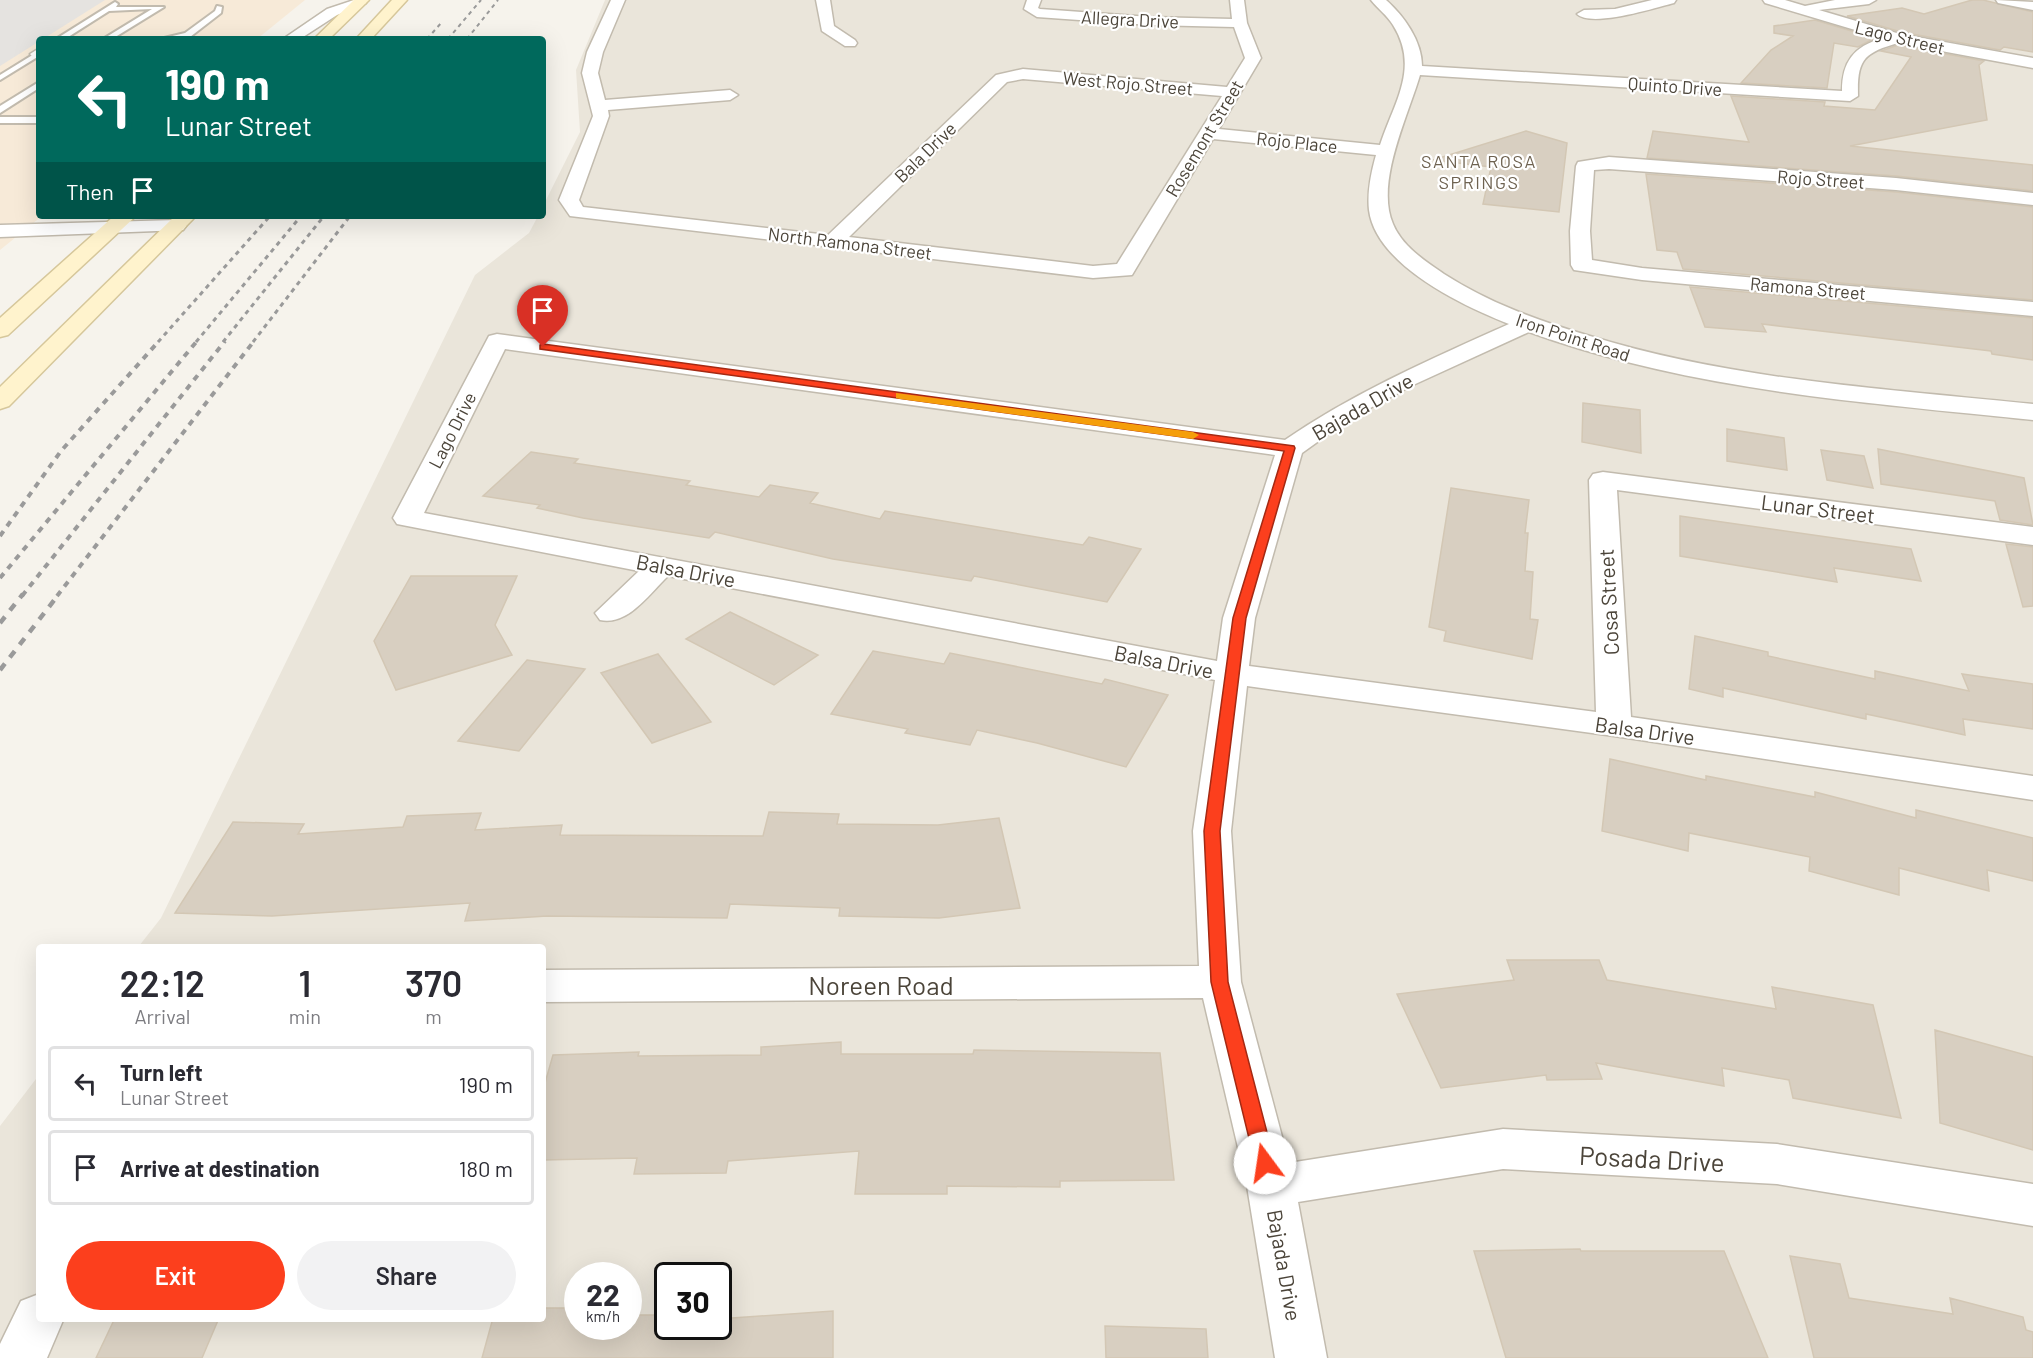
<!DOCTYPE html>
<html lang="en">
<head>
<meta charset="utf-8">
<style>
	:root { --surface:#fff; --page:#f2f2f3; --text:#2b2b33; --muted:#7c7c81; --line:#e1e1e2; --accent:#fc3f1d }
	body { margin:0; font-family:Barlow,sans-serif; background:var(--page); color:var(--text); height:100vh; display:flex; flex-direction:column; font-size:22px; white-space:nowrap }
	* { box-sizing:border-box; margin:0 }
	p { font-size:20px; color:var(--muted) }
	.icon { flex:none; width:33px; height:33px; fill:none; stroke:currentColor; stroke-width:2; stroke-linecap:round; stroke-linejoin:round }
	.map { position:relative; flex:1; overflow:hidden }
	.details { position:absolute; left:36px; top:944px; width:510px; height:378px; display:flex; flex-direction:column; background:var(--surface); border-radius:6px; box-shadow:0 6px 24px #0002 }
	.details>* { flex:none }
	.guide { position:absolute; left:36px; top:36px; width:510px; height:183px; border-radius:6px; box-shadow:0 6px 24px #0002; background:#00695c; color:#fff; overflow:hidden }
	.speed { position:absolute; left:564px; top:1262px; display:flex; gap:12px; font-size:30px; font-weight:700; text-align:center }
	.speed>* { display:grid; place-content:center; width:78px; height:78px; border-radius:50%; background:var(--surface); box-shadow:0 6px 24px #0002; line-height:1 }
	.speed small { font-size:15px; font-weight:400 }
	.speed .limit { border:3px solid #111; border-radius:9px; background:#fff; color:#111 }
	.pin { position:absolute; display:grid; place-items:center; width:51px; height:51px; color:#fff; margin:-62px -26px; border-radius:50% 50% 50% 0; rotate:-45deg; box-shadow:0 0 6px #0007 }
	.pin .icon { rotate:45deg }
	.me { position:absolute; width:66px; margin:-33px; rotate:346deg; stroke-linejoin:round; filter:drop-shadow(0 0 4px #0008) }
	.turn { display:flex; align-items:center; gap:21px; height:126px; padding:0 30px; font-size:27px }
	.turn .icon { width:78px; height:78px; stroke-width:2.5 }
	.turn b { display:block; font-size:42px; line-height:51px }
	.then { display:flex; align-items:center; height:57px; padding:0 30px; background:#0003; gap:12px; font-size:22px }
	.eta { display:flex; justify-content:space-evenly; align-items:center; height:102px; text-align:center }
	.eta b { font-size:36px; font-weight:600; line-height:42px }
	.primary-button { display:flex; gap:12px; margin-top:auto; padding:12px 30px }
	.primary-button a { flex:1; height:69px; border-radius:36px; background:var(--accent); color:#fff; font-size:24px; font-weight:600; line-height:69px; text-align:center }
	.primary-button a+a { background:var(--page); color:var(--text) }
	ul { padding:0; list-style:none }
	li { display:flex; align-items:center; gap:18px; height:75px; margin:0 12px 9px; padding:0 18px; border:3px solid var(--line); border-radius:6px }
	li div { flex:1 }
	li b { display:block; font-size:22px }
	li em { font-style:normal }
	.map>svg:first-child { display:block }
	.residential { fill:#eae5da; fill-rule:evenodd }
	.commercial { fill:#f7ead8 }
	.parking { fill:#e5e3e0 }
	.building { fill:#d8cfc1; stroke:#d3c7b4; stroke-width:1.5 }
	.lines { fill:none; stroke-linecap:round; stroke-linejoin:round }
	.service-casing { stroke:#c2bbae; stroke-width:4 }
	.minor-casing { stroke:#c2bbae; stroke-width:3 }
	.secondary-casing { stroke:#d6c79b; stroke-width:3 }
	.service { fill:#fff; fill-rule:evenodd }
	.minor { fill:#fff; fill-rule:evenodd }
	.secondary { fill:#fff3cd; fill-rule:evenodd }
	.rail-far3 { stroke:#9a9a9a; stroke-width:2; stroke-dasharray:4 4; stroke-linecap:butt }
	.rail-far2 { stroke:#9a9a9a; stroke-width:3; stroke-dasharray:4.5 4.5; stroke-linecap:butt }
	.rail-far1 { stroke:#9a9a9a; stroke-width:4; stroke-dasharray:6 6; stroke-linecap:butt }
	.rail { stroke:#9a9a9a; stroke-width:4.5; stroke-dasharray:8 8; stroke-linecap:butt }
	.route { fill:#fc3f1d; stroke:#a42913; stroke-width:1.5 }
	.slow { fill:#f59e0b }
	.labels { text-anchor:middle; dominant-baseline:central; stroke-width:4.5; stroke-linejoin:round; paint-order:stroke }
	.far-street-label { font-size:18px; fill:#4b4439; stroke:#fff }
	.far-neighbourhood-label { font-size:18px; letter-spacing:1.5px; fill:#6e6250; stroke:#fff }
	.street-label { font-size:21px; fill:#4b4439; stroke:#fff }
	.near-street-label { font-size:26px; fill:#4b4439; stroke:#fff }
</style>
</head>
<body>
<div class="map">
<svg width="2033" height="1358" viewBox="0 0 2033 1358">
	<rect width="100%" height="100%" fill="#f6f3ec"/>
	<path class="residential" d="M605,0H2033V1358H0V1126L39,1075V1318H543V946H139L161,918L475,275L529,233L538,216H543V206L580,132L576,70ZM578,1275H628V1326H578ZM668,1275H718V1326H668Z"/>
	<path class="commercial" d="M0,0H305L257,39H39V216H42L0,250Z"/>
	<path class="parking" d="M0,0H105L0,66Z"/>
	<path class="building" d="M1972,0H1983L2033,12V52L2004,47L2000,50L1901,32L1847,16L1902,8L1924,14Z
		M1815,20L1875,38L1858,47L1834,43L1827,88L1741,83L1771,50L1793,36L1774,33V26Z
		M1898,45L1984,61L1979,65L1987,120L1850,146L2033,165V191L1896,176L1647,158L1653,131L1749,142L1731,96L1825,102L1824,106L1875,110L1911,57L1881,51Z
		M1526,131L1567,143L1559,212L1483,204L1491,167L1433,160Z
		M1646,174L1896,192L2033,207V300L1683,269L1677,252L1657,250Z
		M1690,287L2033,318V360L1992,354L1991,351L1762,324L1766,332L1705,327Z
		M1583,403L1640,410L1641,453L1582,442Z
		M1727,429L1784,438L1787,470L1727,461Z
		M1878,449L2024,478L2033,525L2000,520L1995,501L1881,484Z
		M1821,450L1864,456L1873,488L1827,480Z
		M531,452L578,459L574,463L690,481L686,485L759,497L770,485L818,493L810,503L880,519L885,511L1083,545L1089,537L1141,549L1107,602L974,576L971,581L833,559L715,532L709,538L583,518L537,508L540,505L483,496Z
		M1451,488L1529,500L1525,533H1528L1525,571L1533,572L1530,619L1538,620L1532,659L1444,641L1446,631L1429,627Z
		M1680,516L1911,549L1921,581L1834,568L1837,582L1680,556Z
		M2006,544L2033,547V606L2023,607Z
		M411,576H517L495,625L512,655L396,690L374,641Z
		M730,612L818,655L774,685L686,639Z
		M1695,636L1768,652V656L1875,679V671L1969,691L1962,674L2033,684V729L1963,719L1965,735L1866,714V719L1723,688V697L1689,689Z
		M873,651L944,664L950,653L1102,684L1105,679L1168,695L1126,767L1037,743L977,730L970,745L905,733L908,729L831,714Z
		M658,654L711,722L652,743L601,673Z
		M527,660L585,669L519,751L458,741Z
		M1610,759L1706,780V776L1815,797V792L1916,818V810L2033,838V881L1987,870L1989,891L1899,868V895L1809,871L1810,857L1689,833L1688,851L1602,831Z
		M769,812L839,814L837,824L938,825L999,818L1020,908L939,918L839,916L840,908L730,904L727,918L547,916L465,921L470,903L272,916L175,913L233,822L304,824L298,834L403,827L407,816L481,813L475,830L562,825L560,835L763,836Z
		M1507,960H1599L1607,980L1776,1009L1772,987L1873,1005L1901,1118L1793,1098L1789,1080L1722,1068L1724,1086L1596,1063L1602,1079L1547,1080L1546,1075L1441,1088L1397,994L1514,980Z
		M1935,1030L2033,1057V1150L1940,1123Z
		M841,1042V1054H973L974,1050L1160,1053L1174,1180L1060,1181V1187L947,1186V1194H855L859,1151L728,1161L726,1173L634,1174L637,1158L543,1160V1090L553,1055L639,1052L638,1056L761,1055V1047Z
		M1580,1249L1581,1251H1724L1768,1358H1506L1474,1251Z
		M1790,1256L1840,1264L1849,1298L1953,1314L1950,1298L2023,1317L2026,1330L2033,1332V1358H1814Z
		M543,1308H578V1326H628V1315H668V1326H718V1319L833,1311V1358H482L493,1318H543Z
		M115,1318H219L202,1358H96Z
		M1105,1326L1206,1329L1208,1358H1106Z"/>
	<g class="lines">
		<defs>
			<path id="service" d="M115,2L118,4L116,7H164L112,39H103L152,9L109,11L65,39H56Z
				M217,6L222,7L221,13L190,37L160,39L185,33L215,11Z
				M39,51V56L0,80V75Z
				M39,82V88L0,113V106Z
				M0,117H39V123H0Z"/>
			<path id="minor" d="M354,0H364L366,3L337,15L300,39H283L327,9Z
				M611,0H625L603,52L598,73L605,100L730,90L738,95L730,100L608,110L609,116L579,200L583,207L828,235L996,75L1023,69L1227,87L1245,58L1234,27L1150,25L1037,17L1024,9L1027,0H1041L1038,8L1040,9L1150,17L1232,19L1230,0H1244L1247,23L1261,58L1219,129L1380,145C1394,102 1420,68 1393,25C1387,15 1378,9 1371,0H1386C1404,16 1422,41 1422,66L1842,91C1842,61 1854,47 1882,38L1765,3L1763,0H1785L1805,6L1835,0H1876L1869,4L1819,10L1900,34L2033,58V68L1898,43C1864,53 1857,59 1858,96L1850,101L1420,75C1408,116 1375,183 1393,224C1402,246 1425,261 1444,274C1489,303 1539,321 1590,336C1733,380 1884,389 2033,404V420C1863,402 1691,391 1529,332L1411,386L1348,420L1302,453L1255,618L1249,666L1596,712L1589,480L1593,474L1603,472L2033,527V545L1617,490L1631,717L2033,776V800L1614,736L1247,686L1231,831L1241,982L1289,1163L1503,1129L1777,1144L2033,1184V1226L1777,1184L1503,1169L1298,1202L1327,1358H1275L1247,1186L1203,998L543,1002V970L1199,966L1193,831L1215,680L668,576C649,594 628,626 600,620L595,613L639,571L397,524L393,518L489,336L497,334L1285,440C1355,392 1431,359 1509,324C1463,306 1376,265 1369,210C1367,192 1371,173 1376,155L1213,139L1135,270L1132,275L1093,278L570,216L559,200L593,116L582,73L587,52ZM1023,79L1222,96L1117,264L1093,266L849,237L1007,82ZM505,349L1275,455L1223,618L1217,661L424,513Z
				M816,0H830L834,26L855,40L857,43L855,46H845L822,31Z
				M1652,0H1676L1674,3C1655,8 1591,28 1577,14L1584,10L1615,9Z
				M1996,0L2033,2V10L1998,3Z
				M38,49L39,59L33,57L30,54Z
				M1609,157L1896,178L2033,193V205L1896,190L1609,169L1594,170L1590,231L1592,260L1642,268L2033,302V316L1642,280L1574,270L1571,265L1570,231L1576,166L1578,162Z
				M176,220L183,222L186,226L183,230L0,237V225Z
				M39,1294V1318H64L47,1358H0V1344L21,1301Z"/>
			<path id="secondary" d="M354,0H369L329,39H314Z
				M392,0H407L371,39H356Z
				M114,216H136L8,335L0,337V318Z
				M175,216H196L9,406L0,409V387Z"/>
		</defs>
		<use href="#service" class="service-casing"/>
		<use href="#minor" class="minor-casing"/>
		<use href="#secondary" class="secondary-casing"/>
		<use href="#service" class="service"/>
		<use href="#minor" class="minor"/>
		<use href="#secondary" class="secondary"/>
		<path class="rail-far3" d="M427,39L442,22
			M448,39L481,0
			M467,39L498,0"/>
		<path class="rail-far2" d="M158,342L270,216
			M196,342L301,216
			M223,342L324,216
			M253,342L350,216"/>
		<path class="rail-far1" d="M0,536L61,451L159,341
			M0,578L197,341
			M22,596L225,341
			M57,596L254,341"/>
		<path class="rail" d="M0,623L23,594
			M0,670L59,594"/>
	</g>
	<path class="route" d="M543,344L1294,446L1295,448L1246,618L1220,831L1228,982L1275,1163L1272,1169L1265,1171L1258,1169L1255,1163L1211,982L1204,831L1233,618L1284,451L540,349V345Z"/>
	<path class="slow" d="M896,393L1193,432L1199,435L1193,439L900,399L896,398Z"/>
	<g class="labels">
		<g class="far-street-label">
			<text transform="translate(1130 19) rotate(3)">Allegra Drive</text>
			<text transform="translate(1900 37) rotate(14)">Lago Street</text>
			<text transform="translate(1128 83) rotate(5)">West Rojo Street</text>
			<text transform="translate(1675 86) rotate(4)">Quinto Drive</text>
			<text transform="translate(1204 138) rotate(-59)">Rosemont Street</text>
			<text transform="translate(1297 142) rotate(6)">Rojo Place</text>
			<text transform="translate(925 152) rotate(-44)">Bala Drive</text>
			<text transform="translate(1821 179) rotate(4)">Rojo Street</text>
			<text transform="translate(850 243) rotate(7)">North Ramona Street</text>
			<text transform="translate(1808 288) rotate(5)">Ramona Street</text>
			<text transform="translate(1573 337) rotate(18)">Iron Point Road</text>
			<text transform="translate(452 430) rotate(-63)">Lago Drive</text>
		</g>
		<g class="far-neighbourhood-label">
			<text x="1479" y="161">SANTA ROSA<tspan x="1479" dy="21">SPRINGS</tspan></text>
		</g>
		<g class="street-label">
			<text transform="translate(1362 406) rotate(-30)">Bajada Drive</text>
			<text transform="translate(1818 508) rotate(7)">Lunar Street</text>
			<text transform="translate(686 570) rotate(11)">Balsa Drive</text>
			<text transform="translate(1608 602) rotate(-93)">Cosa Street</text>
			<text transform="translate(1164 661) rotate(11)">Balsa Drive</text>
			<text transform="translate(1645 730) rotate(8)">Balsa Drive</text>
			<text transform="translate(1285 1265) rotate(80)">Bajada Drive</text>
		</g>
		<g class="near-street-label">
			<text x="881" y="984">Noreen Road</text>
			<text transform="translate(1652 1158) rotate(3)">Posada Drive</text>
		</g>
	</g>
</svg>
<div class="speed"><div>22<small>km/h</small></div><div class="limit">30</div></div>
<div class="pin" style="left:543px;top:347px;background:#d93025"><svg class="icon" aria-label="arrive" viewBox="0 0 24 24"><path d="M6 21V4h12l-3 4 3 4H6"/></svg></div>
<svg class="me" style="left:1265px;top:1163px" viewBox="-20 -20 40 40"><circle r="19" fill="#fff"/><path d="M0-13L10 11 0 6-10 11z" fill="#fc3f1d"/></svg>
<div class="guide">
<div class="turn"><svg class="icon" aria-label="left" viewBox="0 0 24 24"><path d="M17 20v-9H6M10 6l-5 5 5 5"/></svg><div><b>190 m</b>Lunar Street</div></div>
<div class="then">Then<svg class="icon" aria-label="arrive" viewBox="0 0 24 24"><path d="M6 21V4h12l-3 4 3 4H6"/></svg></div>
</div>
<section class="details">
<div class="eta">
<div><b>22:12</b><p>Arrival</p></div>
<div><b>1</b><p>min</p></div>
<div><b>370</b><p>m</p></div>
</div>
<ul>
<li><svg class="icon" aria-label="left" viewBox="0 0 24 24"><path d="M17 20v-9H6M10 6l-5 5 5 5"/></svg><div><b>Turn left</b><p>Lunar Street</p></div><em>190 m</em></li>
<li><svg class="icon" aria-label="arrive" viewBox="0 0 24 24"><path d="M6 21V4h12l-3 4 3 4H6"/></svg><div><b>Arrive at destination</b></div><em>180 m</em></li>
</ul>
<div class="primary-button"><a>Exit</a><a>Share</a></div>
</section>
</div>
</body>
</html>
